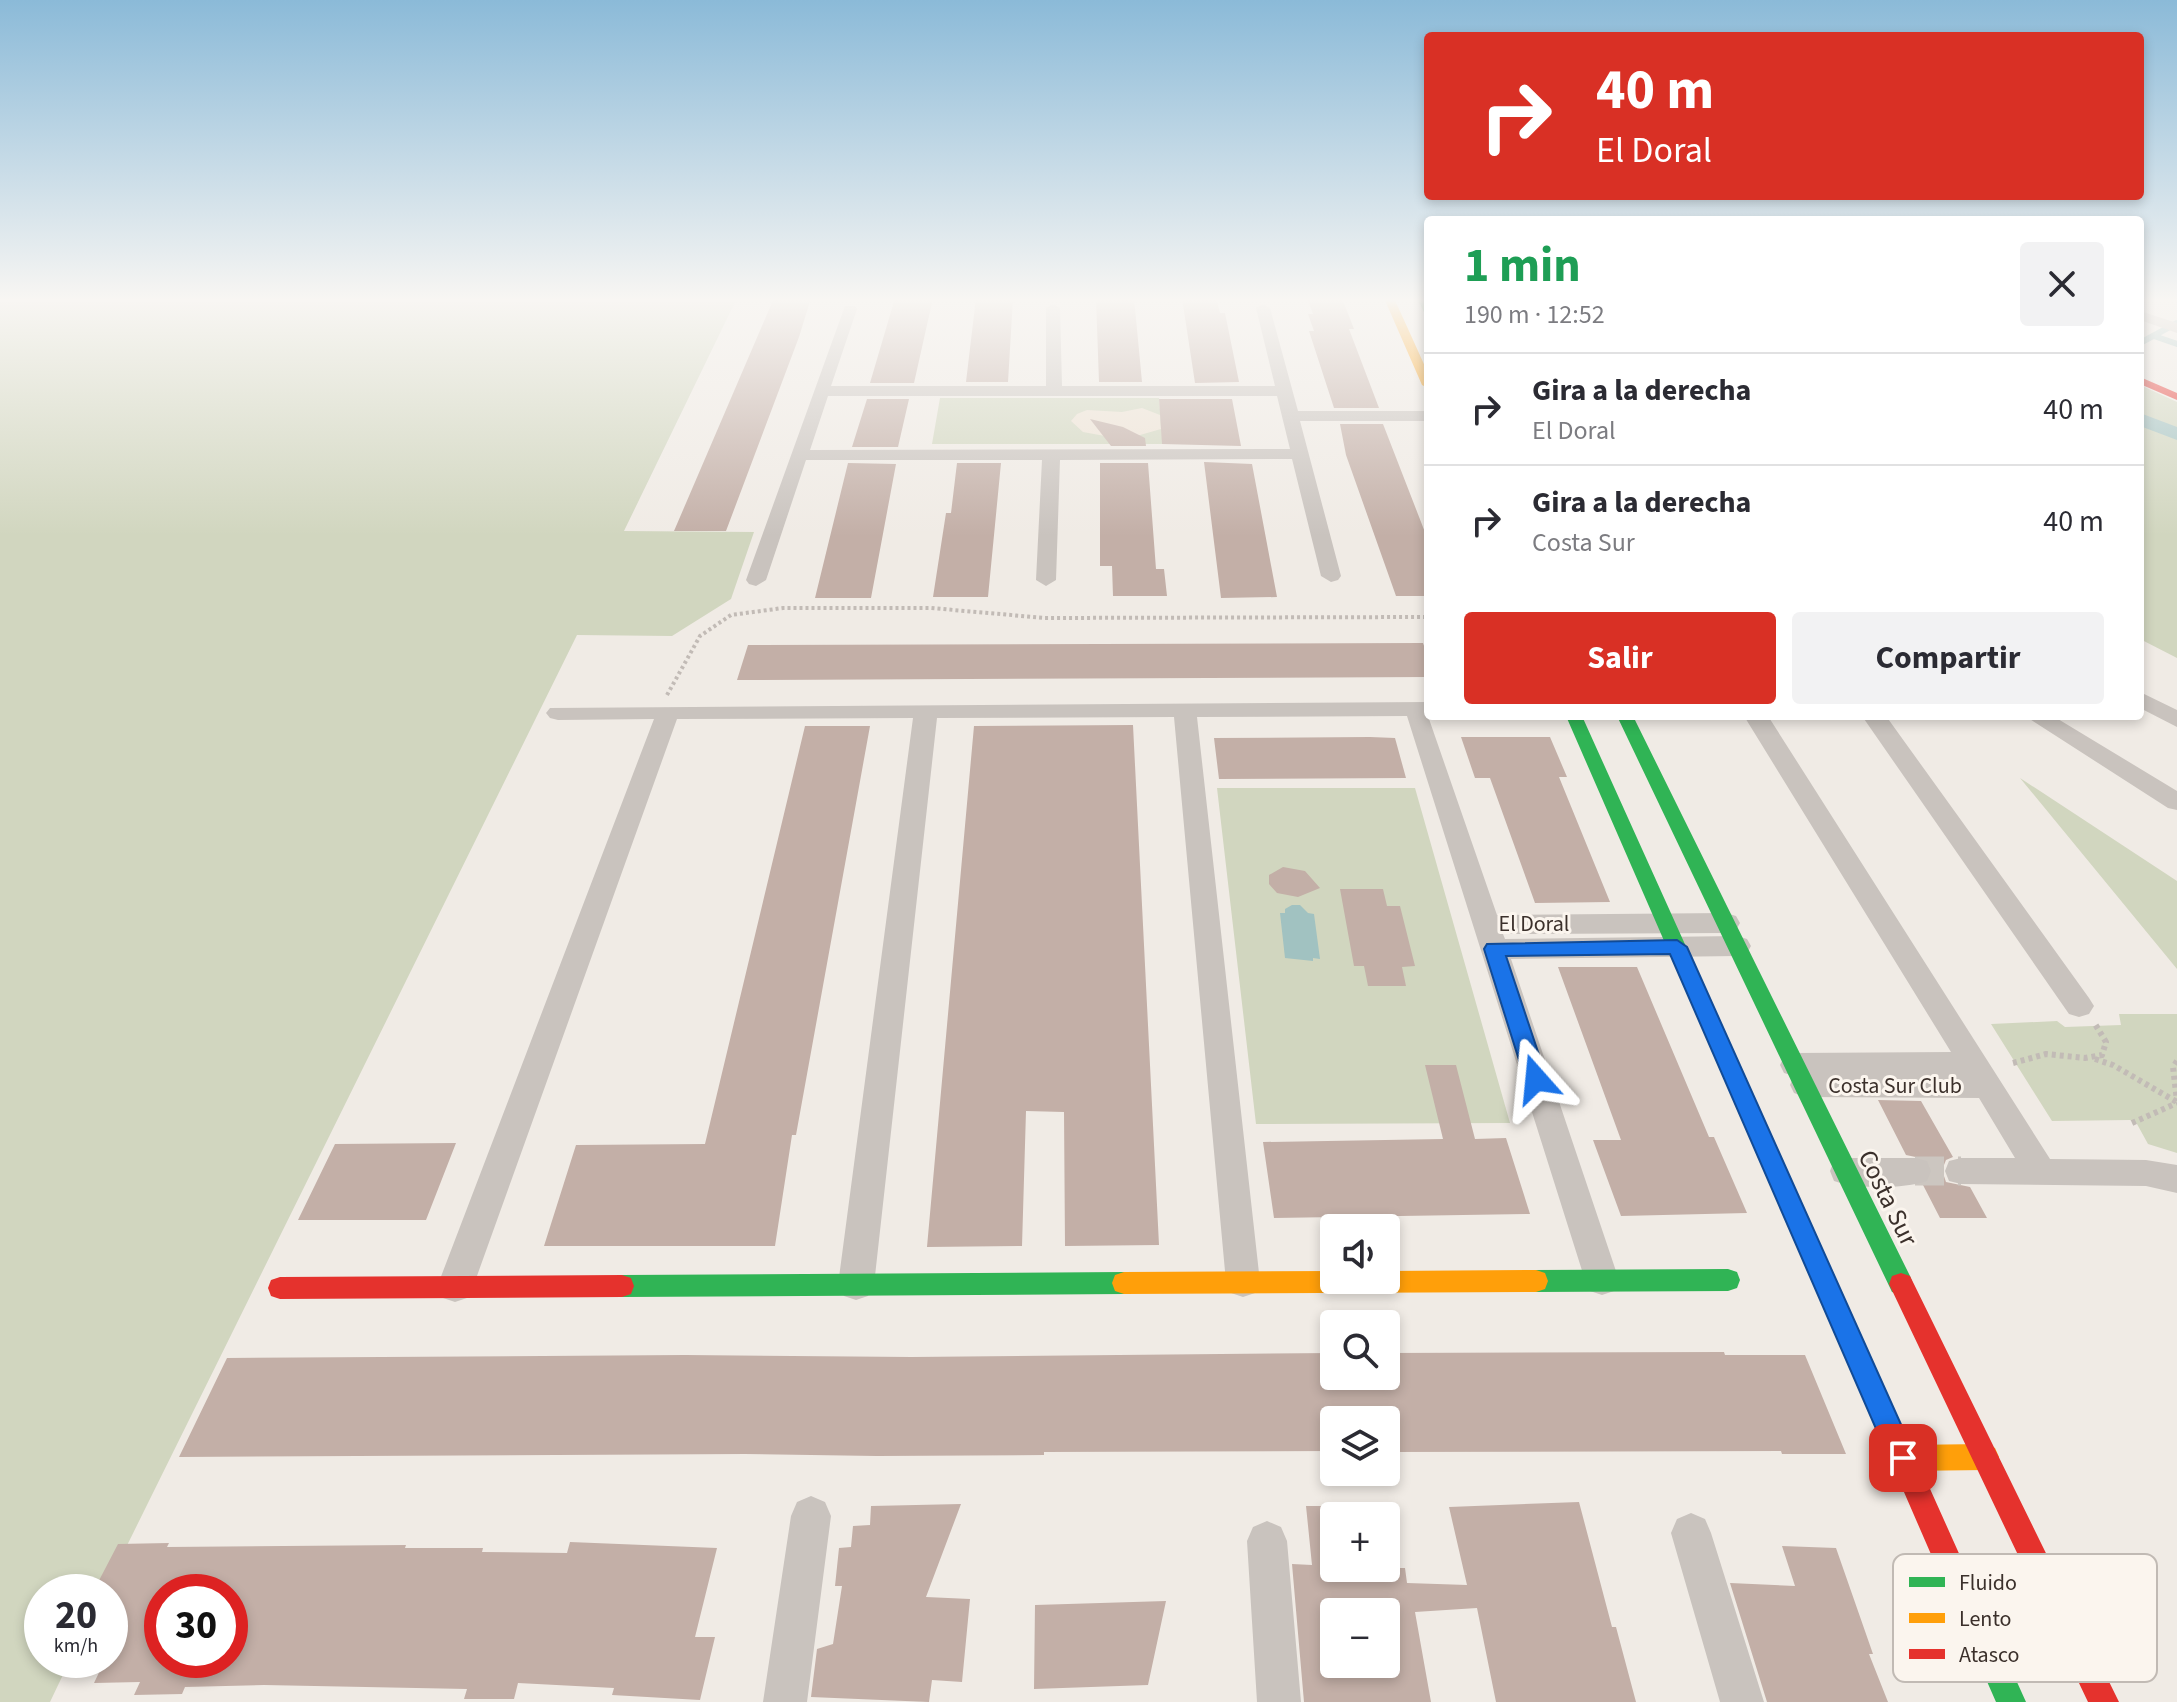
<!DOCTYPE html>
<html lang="es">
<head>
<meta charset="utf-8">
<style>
	:root { --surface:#fff; --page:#f2f2f3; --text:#2b2b33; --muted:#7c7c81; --line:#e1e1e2; --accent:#d93025 }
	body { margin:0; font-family:"Source Sans 3",sans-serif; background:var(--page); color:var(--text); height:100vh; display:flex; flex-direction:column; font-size:30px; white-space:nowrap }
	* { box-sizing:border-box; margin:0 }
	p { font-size:26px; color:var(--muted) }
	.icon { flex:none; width:44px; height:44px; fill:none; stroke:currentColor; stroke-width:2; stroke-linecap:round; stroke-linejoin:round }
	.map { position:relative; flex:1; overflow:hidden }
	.side { position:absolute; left:1424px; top:216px; width:720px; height:504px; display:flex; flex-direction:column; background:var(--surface); border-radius:8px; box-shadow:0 4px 12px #0003 }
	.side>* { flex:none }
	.top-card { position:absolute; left:1424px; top:32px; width:720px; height:168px; border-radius:8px; box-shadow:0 4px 12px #0003; background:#d93025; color:#fff; overflow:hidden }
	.controls { position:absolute; left:1320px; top:1214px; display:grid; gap:16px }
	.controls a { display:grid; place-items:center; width:80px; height:80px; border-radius:8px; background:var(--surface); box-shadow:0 4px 12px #0003; font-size:40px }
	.speed { position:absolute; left:24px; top:1574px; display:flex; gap:16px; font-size:40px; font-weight:700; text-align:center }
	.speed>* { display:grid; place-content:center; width:104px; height:104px; border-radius:50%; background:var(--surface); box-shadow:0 4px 12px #0003; line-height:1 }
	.speed small { font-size:20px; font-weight:400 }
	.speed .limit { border:12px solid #d22; background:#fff; color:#111 }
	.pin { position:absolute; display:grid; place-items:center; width:68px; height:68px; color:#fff; margin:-34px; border-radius:16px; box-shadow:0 4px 12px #0006 }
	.me { position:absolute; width:88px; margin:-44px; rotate:342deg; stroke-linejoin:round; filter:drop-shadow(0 0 6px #0008) }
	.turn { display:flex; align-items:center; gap:28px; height:168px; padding:0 40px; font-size:36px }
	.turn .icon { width:104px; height:104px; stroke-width:2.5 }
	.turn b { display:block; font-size:56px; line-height:68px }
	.round { display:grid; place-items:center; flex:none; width:84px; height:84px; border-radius:8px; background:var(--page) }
	.summary { display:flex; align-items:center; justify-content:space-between; height:136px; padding:0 40px }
	h1 { font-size:48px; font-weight:700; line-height:60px; color:#1e9e55 }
	.cta { display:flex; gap:16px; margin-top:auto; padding:16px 40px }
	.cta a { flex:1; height:92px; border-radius:8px; background:var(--accent); color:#fff; font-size:32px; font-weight:700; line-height:92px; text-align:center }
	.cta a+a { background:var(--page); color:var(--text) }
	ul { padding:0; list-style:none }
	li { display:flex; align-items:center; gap:24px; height:112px; padding:0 40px; border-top:2px solid var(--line) }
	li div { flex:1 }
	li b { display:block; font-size:30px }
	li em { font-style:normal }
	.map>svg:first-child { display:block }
	.green { fill:#d1d6bf }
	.plaza { fill:#eee3d5 }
	.water { fill:#a1c2c1 }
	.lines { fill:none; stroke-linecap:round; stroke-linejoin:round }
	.stream { stroke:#a1c2c1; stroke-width:6 }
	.canal { fill:#a1c2c1; fill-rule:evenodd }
	.building { fill:#c3afa7; fill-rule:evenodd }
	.street-tunnel { stroke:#ccc6c0; stroke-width:29; stroke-dasharray:29 14; stroke-linecap:butt }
	.path-far1 { stroke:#c2bbb6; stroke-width:4; stroke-dasharray:3 3; stroke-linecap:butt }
	.path { stroke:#c2bbb6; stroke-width:6; stroke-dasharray:4 4; stroke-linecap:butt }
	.street { fill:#c9c3be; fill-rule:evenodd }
	.fast { fill:#30b455; fill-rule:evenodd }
	.slow { fill:#ff9f0a; fill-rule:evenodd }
	.jam { fill:#e5322d; fill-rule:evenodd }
	.route { fill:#1a73e8; stroke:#114b97; stroke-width:2 }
	.labels { text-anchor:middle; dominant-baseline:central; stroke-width:6; stroke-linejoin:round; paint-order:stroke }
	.street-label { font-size:22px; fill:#3b302b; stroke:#fbf5ee }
	.near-street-label { font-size:26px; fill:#3b302b; stroke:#fbf5ee }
	.key { fill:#fbf5ee; stroke:#c1bab4; stroke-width:2 }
	.key-label { font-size:22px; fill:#3b302b }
</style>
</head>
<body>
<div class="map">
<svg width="2177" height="1702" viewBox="0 0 2177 1702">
	<rect width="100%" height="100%" fill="#f0ebe5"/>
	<path class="green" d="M0,298H737L624,531L754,532L731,599L672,636L577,635L104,1592H42V1660H70L50,1702H0Z
		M2140,385L2177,402V658L2140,639Z
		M940,398H1159L1163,444H932Z
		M2020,778L2177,881V969Z
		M1217,788H1415L1510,1123L1256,1124Z
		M2119,1014H2177V1153L2148,1144L2137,1124L2130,1120L2052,1121L1991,1024L2057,1021L2065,1027L2121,1025Z"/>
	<path class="plaza" d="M1142,408L1160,415L1161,429L1140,435L1105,436L1083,432L1071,421L1077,414L1087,410L1122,412Z"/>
	<path class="water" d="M1292,905H1300L1308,913L1314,914L1320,959L1313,958V961L1285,958L1280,913H1285V909Z"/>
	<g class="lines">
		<path class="stream" d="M2154,336L2177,344
			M2140,343L2177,323"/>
		<path class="canal" d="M2140,413L2177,427V440L2140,426Z"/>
	</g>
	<path class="building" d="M774,298H811L799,337L726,531H674Z
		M895,298H933L914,383H870Z
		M976,298H1013L1008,382H966Z
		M1096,298H1134L1142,382H1099Z
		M1182,298H1216L1220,313H1225L1239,382L1195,383Z
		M1307,298H1342L1354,329H1349L1379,408H1334L1309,331H1314L1308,314H1313Z
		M867,399H909L898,447H852Z
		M1159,399H1232L1241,446L1162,444Z
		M1090,419L1123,427L1145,438L1146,446H1111Z
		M1340,424H1383L1428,540V596H1396L1346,455Z
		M1204,462L1252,464L1277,597L1221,598Z
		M848,463L896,464L871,598H815Z
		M957,463H1001L988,597H933L946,513H951Z
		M1100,463H1148L1156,569H1164L1167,596H1113L1112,566H1100Z
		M1423,643L1428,657V677L737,680L748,645Z
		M1133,725L1159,1245L1065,1246L1064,1112L1026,1111L1022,1246L927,1247L974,726Z
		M805,726H870L796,1135H792L775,1246H544L576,1145L705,1144Z
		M1370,737L1395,738L1406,778L1219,779L1214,738Z
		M1461,737H1550L1567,777H1559L1610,902L1535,903L1490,778H1475Z
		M1283,867L1305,871L1320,888L1298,897L1277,893L1269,884V875Z
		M1340,889H1383L1387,906H1400L1415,966L1402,967L1406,986H1368L1364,966H1354Z
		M1558,967H1637L1709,1137H1714L1747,1213L1621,1216L1593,1140H1621Z
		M1425,1065H1456L1475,1139L1506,1138L1530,1214L1274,1218L1263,1142L1443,1139Z
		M1878,1100L1921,1101L1953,1157L1946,1160L1942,1170L1946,1182L1970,1187L1987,1218H1940L1923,1185L1930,1182L1934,1172L1930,1160L1906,1155Z
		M456,1143L426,1220H298L335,1144Z
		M1724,1352L1725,1355H1805L1846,1454H1782L1781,1451L1386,1452V1420H1334V1451L1044,1452V1455L877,1456L745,1454L179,1457L227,1358L685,1355L912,1357L1334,1353V1376H1386V1353Z
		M1579,1502L1612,1627H1616L1636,1702H1496L1477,1608L1415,1612L1431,1702H1304L1292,1564L1312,1565L1306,1506H1334V1568H1405L1407,1583L1467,1585L1449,1507ZM1334,1610L1386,1612V1664H1334Z
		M961,1504L926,1597L970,1599L962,1682L932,1680L929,1702L811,1697L817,1649L833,1644L842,1586H835L839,1548L851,1547L853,1526L870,1525L871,1506Z
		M570,1542L717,1548L695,1637H715L700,1700L612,1695L614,1688L518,1683L514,1699H464L467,1689L264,1685L185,1687L182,1694L134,1695L140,1682L94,1683L105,1660H110V1592H93L118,1544L169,1543L167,1547L406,1545L405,1548H483L482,1552L567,1553ZM162,1592H230V1660H162Z
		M1782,1546L1836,1548L1873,1654H1869L1888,1702H1767L1730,1583L1795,1586Z
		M1166,1601L1148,1685L1034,1689L1035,1605Z"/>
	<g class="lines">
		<path class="street-tunnel" d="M1915,1171H1961"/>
		<path class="path-far1" d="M667,695L700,636L731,615L783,608H931L1045,618L1428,617"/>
		<path class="path" d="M2095,1059L2113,1065L2177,1102
			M2177,1061L2173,1067L2177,1101
			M2013,1063L2046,1054L2085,1058L2102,1055L2106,1042L2095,1024
			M2132,1123L2177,1103"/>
		<path class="street" d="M1053,304L1060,308L1062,386H1275L1256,308L1263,304L1270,308L1298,411H1428V421H1300L1341,576L1338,580L1331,582L1321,576L1292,459L1060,460L1056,580L1046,586L1036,580L1042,460H806L766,580L756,586L749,584L746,580L845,306H855L857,309L831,386H1046V308ZM828,396H1277L1290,449L810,450Z
			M2140,311L2177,323V333L2140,320Z
			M2140,692L2177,710V727L2140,708Z
			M1428,702V716L1497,915L1726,913L1736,916L1740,923L1736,930L1726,933L1503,934L1505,939L1737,936L1747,939L1751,946L1747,953L1737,956L1511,959L1619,1280L1614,1291L1602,1295L1590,1291L1585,1280L1407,716L1197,717L1260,1282L1255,1293L1243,1297L1231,1293L1226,1282L1174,717L937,718L874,1285L868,1296L856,1300L844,1296L838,1285L913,718L677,719L473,1287L467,1298L455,1302L443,1298L437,1287L654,719L558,720L550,718L546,713L550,708Z
			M1744,716H1768L2050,1159L2146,1160L2177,1165V1193L2146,1186L1961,1184L1949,1181L1945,1171L1949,1161L1961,1158H2015L1979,1098L1805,1097L1794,1093L1790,1085L1794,1076L1784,1073L1780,1065L1784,1057L1795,1053L1951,1052Z
			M1862,716H1886L2089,998L2094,1006L2089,1014L2079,1017L2069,1014Z
			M2025,716H2053L2177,791V810L2168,808Z
			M1846,1158H1915L1927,1161L1931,1171L1927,1181C1902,1189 1859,1189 1834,1181L1830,1171L1834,1161Z
			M811,1496L825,1502L831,1516L807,1702H763L791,1516L797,1502Z
			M1691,1513L1705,1519L1711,1533L1764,1702H1720L1671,1533L1677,1519Z
			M1267,1521L1281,1527L1287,1541L1301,1702H1257L1247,1541L1253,1527Z"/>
		<path class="fast" d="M1417,298H1427L1428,313L1424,312Z
			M1566,716H1582L1822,1248L1818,1255L1810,1258L1802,1255L1798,1248Z
			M1617,716H1633L1910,1276L1913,1284L1910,1292L1901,1295L1892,1292Z
			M1728,1269L1737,1272L1740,1280L1737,1288L1728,1291L1536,1292L1527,1289L1524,1281L1527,1273L1536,1270Z
			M1124,1272L1133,1275L1136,1283L1133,1291L1124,1294L622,1297L613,1294L610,1286L613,1278L622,1275Z
			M1960,1574L1970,1578L2026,1702H1996L1946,1588L1950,1578Z"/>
		<path class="slow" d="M1384,298H1394L1428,373V388L1422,385Z
			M1536,1270L1545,1273L1548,1281L1545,1289L1536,1292L1124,1294L1115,1291L1112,1283L1115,1275L1124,1272L1334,1271V1280H1386V1271Z
			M1986,1444L1995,1448L1999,1457L1995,1466L1986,1470L1903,1471L1894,1467L1890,1458L1894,1449L1903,1445Z"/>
		<path class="jam" d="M2140,377L2177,393V400L2140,384Z
			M1810,1238L1818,1241L1822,1248L1970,1578L1974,1588L1970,1598L1960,1602L1950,1598L1798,1248L1802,1241Z
			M1901,1273L1910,1276L2119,1702H2088L1889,1284L1892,1276Z
			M622,1275L631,1278L634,1286L631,1294L622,1297L280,1299L271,1296L268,1288L271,1280L280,1277Z"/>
	</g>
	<linearGradient id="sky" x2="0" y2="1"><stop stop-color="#8bbad8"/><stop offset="0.56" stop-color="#f8f6f3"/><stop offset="1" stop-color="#f8f6f3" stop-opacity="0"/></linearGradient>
	<rect width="2177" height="536" fill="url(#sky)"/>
	<path class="route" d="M1677,940L1687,947L1912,1449L1916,1458L1912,1468L1903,1471L1893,1468L1670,954L1506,956L1547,1079L1544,1085L1536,1088L1529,1085L1525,1079L1484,949L1487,944Z"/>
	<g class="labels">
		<g class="street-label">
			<text x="1534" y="924">El Doral</text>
			<text x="1895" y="1086">Costa Sur Club</text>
		</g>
		<g class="near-street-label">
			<text transform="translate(1888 1198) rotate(64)">Costa Sur</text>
		</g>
	</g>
	<rect x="1893" y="1554" width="264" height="128" rx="12" class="key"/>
	<rect x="1909" y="1577" width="36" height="10" fill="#30b455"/>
	<rect x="1909" y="1613" width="36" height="10" fill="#ff9f0a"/>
	<rect x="1909" y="1649" width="36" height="10" fill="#e5322d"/>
	<g class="key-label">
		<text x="1959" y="1590">Fluido</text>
		<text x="1959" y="1626">Lento</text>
		<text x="1959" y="1662">Atasco</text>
	</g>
</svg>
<div class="controls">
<a><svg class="icon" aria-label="sound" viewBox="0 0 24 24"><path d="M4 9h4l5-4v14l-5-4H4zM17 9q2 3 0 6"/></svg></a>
<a><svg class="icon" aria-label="search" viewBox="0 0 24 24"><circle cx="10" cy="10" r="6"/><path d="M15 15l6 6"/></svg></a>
<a><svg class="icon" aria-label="layers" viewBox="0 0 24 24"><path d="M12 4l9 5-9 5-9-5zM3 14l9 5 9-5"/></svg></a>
<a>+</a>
<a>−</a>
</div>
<div class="speed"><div>20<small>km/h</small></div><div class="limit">30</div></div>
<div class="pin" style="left:1903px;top:1458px;background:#d93025"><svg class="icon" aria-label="arrive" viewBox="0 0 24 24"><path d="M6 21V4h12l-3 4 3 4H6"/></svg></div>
<svg class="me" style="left:1536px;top:1079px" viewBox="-20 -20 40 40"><path d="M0-17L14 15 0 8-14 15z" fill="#1a73e8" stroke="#fff" stroke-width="4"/></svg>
<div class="top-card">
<div class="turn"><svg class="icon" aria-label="right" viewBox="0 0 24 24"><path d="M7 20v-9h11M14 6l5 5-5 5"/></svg><div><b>40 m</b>El Doral</div></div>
</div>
<section class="side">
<div class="summary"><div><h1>1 min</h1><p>190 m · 12:52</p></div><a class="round"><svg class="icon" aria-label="close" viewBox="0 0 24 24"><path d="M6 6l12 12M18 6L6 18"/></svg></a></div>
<ul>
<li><svg class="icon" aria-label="right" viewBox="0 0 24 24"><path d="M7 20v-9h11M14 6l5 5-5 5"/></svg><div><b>Gira a la derecha</b><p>El Doral</p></div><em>40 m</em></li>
<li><svg class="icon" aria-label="right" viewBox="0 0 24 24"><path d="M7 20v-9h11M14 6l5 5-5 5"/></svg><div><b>Gira a la derecha</b><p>Costa Sur</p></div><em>40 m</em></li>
</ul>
<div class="cta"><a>Salir</a><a>Compartir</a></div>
</section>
</div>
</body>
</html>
